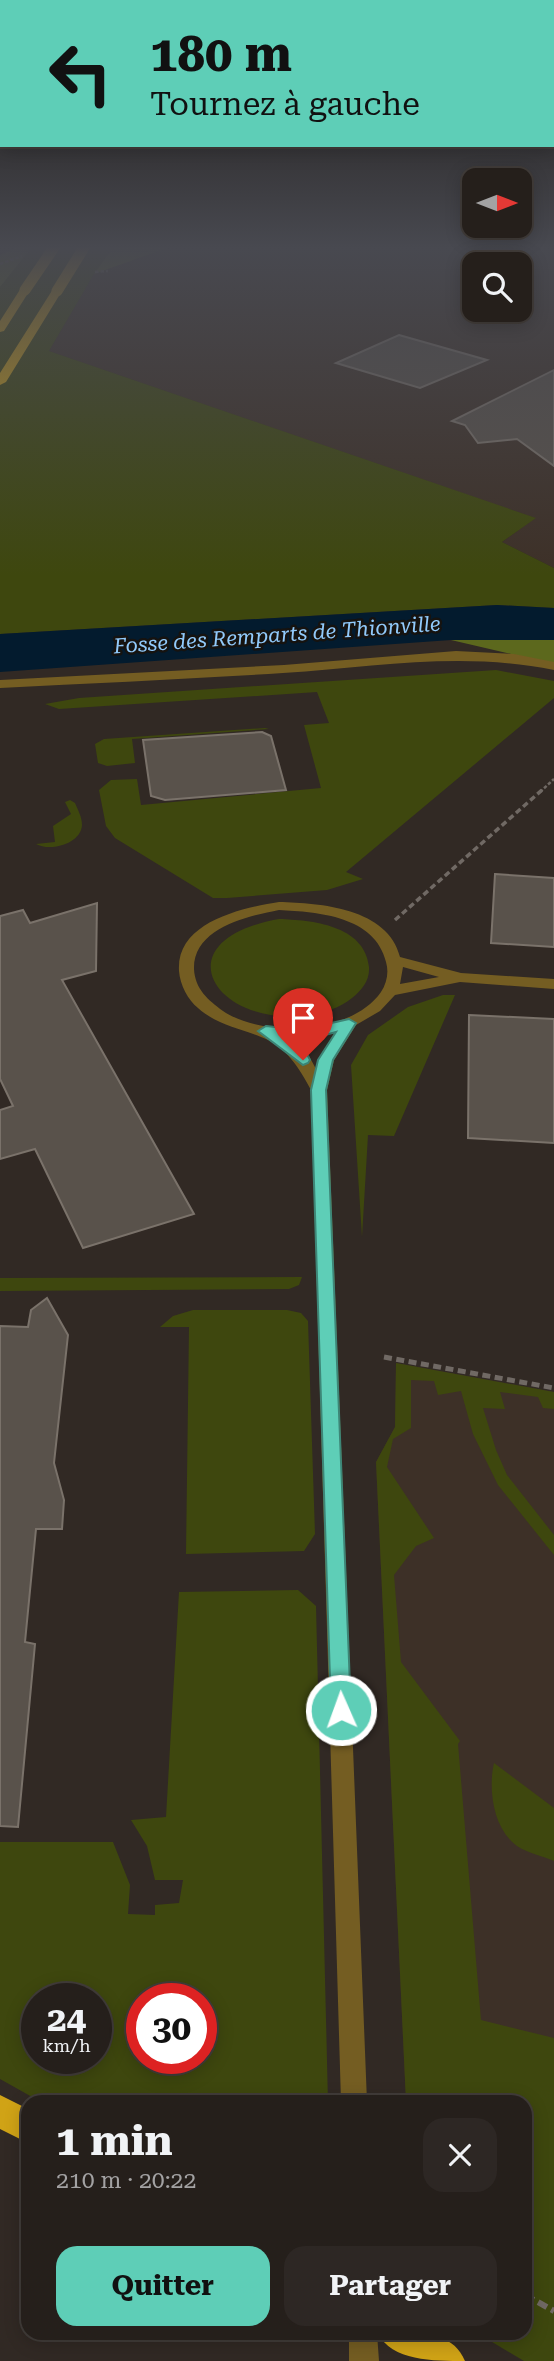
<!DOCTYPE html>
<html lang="fr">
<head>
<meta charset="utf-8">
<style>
	:root { --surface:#251f1b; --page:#2d2724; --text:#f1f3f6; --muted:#a3a2a3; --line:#423d3a; --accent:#5eceb7 }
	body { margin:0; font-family:"Roboto Serif",serif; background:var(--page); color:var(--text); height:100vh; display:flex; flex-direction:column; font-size:26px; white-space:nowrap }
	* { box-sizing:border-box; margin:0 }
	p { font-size:23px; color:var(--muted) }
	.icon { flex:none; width:38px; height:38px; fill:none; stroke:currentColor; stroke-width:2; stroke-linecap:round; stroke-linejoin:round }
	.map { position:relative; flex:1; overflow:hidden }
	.side { position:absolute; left:21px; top:2095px; width:511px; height:245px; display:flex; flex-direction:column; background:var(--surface); border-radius:21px; box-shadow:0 4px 18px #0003,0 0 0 2px var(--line) }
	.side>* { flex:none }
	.top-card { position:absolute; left:0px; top:0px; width:555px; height:147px; box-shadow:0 4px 18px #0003,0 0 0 2px var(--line); background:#5eceb7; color:#111; overflow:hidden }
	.needle { width:46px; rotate:90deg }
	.fabs { position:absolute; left:462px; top:168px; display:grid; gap:14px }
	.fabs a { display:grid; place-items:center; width:70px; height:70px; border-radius:14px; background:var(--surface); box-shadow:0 4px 18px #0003,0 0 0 2px var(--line); font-size:35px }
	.speed { position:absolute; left:21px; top:1983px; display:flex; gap:14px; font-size:35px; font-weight:700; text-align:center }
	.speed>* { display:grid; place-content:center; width:91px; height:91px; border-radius:50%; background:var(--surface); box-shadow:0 4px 18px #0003,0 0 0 2px var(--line); line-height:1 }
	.speed small { font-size:18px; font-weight:400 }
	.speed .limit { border:10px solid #d22; background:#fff; color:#111 }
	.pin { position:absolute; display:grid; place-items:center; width:60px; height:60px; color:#fff; margin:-72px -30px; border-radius:50% 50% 50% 0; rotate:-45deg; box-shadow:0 0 7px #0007 }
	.pin .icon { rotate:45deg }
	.me { position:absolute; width:77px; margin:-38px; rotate:358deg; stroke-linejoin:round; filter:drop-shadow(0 0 5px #0008) }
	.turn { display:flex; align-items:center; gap:24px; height:147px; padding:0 35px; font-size:32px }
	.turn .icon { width:91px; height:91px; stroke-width:2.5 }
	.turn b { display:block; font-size:49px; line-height:60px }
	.round { display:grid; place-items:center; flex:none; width:74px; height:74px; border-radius:21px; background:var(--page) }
	.head { display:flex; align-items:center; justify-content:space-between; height:119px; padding:0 35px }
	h1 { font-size:42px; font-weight:700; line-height:52px }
	.primary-button { display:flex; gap:14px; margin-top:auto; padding:14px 35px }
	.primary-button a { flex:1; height:80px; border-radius:21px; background:var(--accent); color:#111; font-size:28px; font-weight:700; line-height:80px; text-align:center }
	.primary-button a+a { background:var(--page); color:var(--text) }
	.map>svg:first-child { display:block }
	.built { fill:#3d3027; fill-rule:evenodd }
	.green { fill:#3e470e; fill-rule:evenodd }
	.forest { fill:#5c681d }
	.water { fill:#031b2e }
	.building { fill:#59524b; stroke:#7a726a; stroke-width:2 }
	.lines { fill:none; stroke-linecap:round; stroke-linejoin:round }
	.path-far3 { stroke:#706964; stroke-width:2.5; stroke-dasharray:3.5 2; stroke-linecap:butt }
	.path-far2 { stroke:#706964; stroke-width:3.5; stroke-dasharray:6 3.5; stroke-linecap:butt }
	.path-far1 { stroke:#706964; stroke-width:5; stroke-dasharray:8 4.5; stroke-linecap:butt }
	.path { stroke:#706964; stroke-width:6; stroke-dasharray:10 5; stroke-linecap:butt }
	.lane { fill:#745d22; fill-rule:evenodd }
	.street { fill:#745d22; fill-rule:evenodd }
	.highway { fill:#d0a316; fill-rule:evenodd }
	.rail { stroke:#b7b1ad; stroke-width:2.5 }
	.highway-bridge { stroke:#d0a316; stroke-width:11 }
	.route { fill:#5eceb7; stroke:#3d8677; stroke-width:2 }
	.labels { text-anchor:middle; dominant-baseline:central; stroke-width:5; stroke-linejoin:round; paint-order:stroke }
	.far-water-label { font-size:21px; font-style:italic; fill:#91cafb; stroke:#161310 }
</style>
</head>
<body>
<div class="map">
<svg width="554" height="2361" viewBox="0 0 554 2361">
	<rect width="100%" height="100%" fill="#312924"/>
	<path class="built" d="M191,246H554V568L502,542L535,518L49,351L94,274L167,248ZM474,264H520V310H474Z
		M396,1363L554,1392V2261L525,2102H406L376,1462L395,1427Z"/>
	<path class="green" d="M33,246H114L94,274L49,351L536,518L502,542L554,568V608L497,605L0,634V287Z
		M496,670L554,681V698L346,872L363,879L327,890L227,898H213L115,838L106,826L99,790L111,780L137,779L141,805L321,788L304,725L329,723L317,692L59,709L45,704L79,698Z
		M265,728L269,729L132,739L135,763L107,766L98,763L95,744L104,739Z
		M70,800L75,803C78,810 82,817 82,825C81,844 50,852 36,844L55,842L53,826L71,814L65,802Z
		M279,919C311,920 365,925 369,967C370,980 362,990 352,998C340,1008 324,1013 308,1015C214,1028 160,940 279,919Z
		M443,995H455L394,1136L368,1135L362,1237L351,1065L368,1035L408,1007Z
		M302,1277L299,1285L289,1289L0,1291V1278Z
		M193,1310H287L301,1313L308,1321L315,1534L304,1551L186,1554L189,1327H160L173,1316Z
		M396,1363L554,1392V1409L543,1408L538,1397L500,1392L505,1409L483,1408L496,1450L507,1475L554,1535V1555L498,1485L473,1434L461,1391L438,1395L434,1381L411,1380V1428L393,1439L387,1467L434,1538L416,1546L394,1575L401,1662L460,1741L458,1744L481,2020L554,2038V2361H524L477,2333H525V2102H406L376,1462L395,1427Z
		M298,1590L316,1606L328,2102H41L0,2079V1842H113L130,1885L128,1914L155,1915V1905L179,1903L183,1880H155L147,1846L131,1820L166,1817L179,1592ZM37,1998H96V2058H37ZM142,1998H201V2058H142Z
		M494,1763L554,1808V1861C543,1856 527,1853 517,1846C493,1829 488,1789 494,1763Z"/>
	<path class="forest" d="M21,246H33L0,287V255Z
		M114,246H191L167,248L94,274Z
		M451,640H554V664Z"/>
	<path class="water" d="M497,605L554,608V640H451L0,672V634Z"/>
	<path class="building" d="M399,335L487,360L420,388L336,363Z
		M554,370V466L517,439L478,443L465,425L452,421Z
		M262,732L271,736L286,790L165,800L151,796L143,740Z
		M495,874L554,878V947L491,943Z
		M97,903L96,971L62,980L194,1214L83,1248L35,1149L0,1159V1110L13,1106L0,1079V916L23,910L30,923Z
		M469,1015L554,1019V1143L468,1138Z
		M47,1298L68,1335L54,1463L64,1500L62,1529H36L25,1642L35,1644L18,1827L0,1826V1326L28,1327L31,1310Z"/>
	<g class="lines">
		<path class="path-far3" d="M0,264L22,256
			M95,272L108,271
			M540,792L554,779"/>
		<path class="path-far2" d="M395,920L542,790"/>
		<path class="path-far1" d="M384,1357L554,1388"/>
		<path class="path" d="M525,2295L554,2311"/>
		<path class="lane" d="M456,651L514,654L554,662V670C461,651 376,667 283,673C189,679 94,683 0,688V680L284,665Z"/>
		<path class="street" d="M279,902C320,903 388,908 400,957L461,973L554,979V989L460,982L395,995L380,1011L356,1025L334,1060L327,1090L367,2102H341L311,1090C300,1069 285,1045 261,1037C239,1028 217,1025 198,1008C188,1000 180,985 179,971C176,922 242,908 279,902ZM279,910C318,912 375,916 386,962C389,972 387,983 381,992C351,1035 263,1038 223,1011C208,1000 195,989 194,969C193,928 248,916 279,910ZM403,967L439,977L400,984ZM335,1032L318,1060L316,1069L309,1056L286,1039Z
			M349,2333H377L379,2361H349Z"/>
		<path class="highway" d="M21,288L30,290L4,331L0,332V321Z
			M53,289L62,291L6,382L0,385V373Z
			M0,2095L28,2109V2143L0,2129Z
			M378,2333C409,2333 451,2327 465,2361C434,2361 391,2361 378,2333Z"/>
		<path class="rail" d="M550,246L554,247"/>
		<path class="highway-bridge" d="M25,290L55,246
			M57,291L85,246"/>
	</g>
	<linearGradient id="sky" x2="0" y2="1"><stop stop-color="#1b1714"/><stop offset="0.43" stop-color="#484950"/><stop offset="1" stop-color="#484950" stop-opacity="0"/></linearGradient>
	<rect width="554" height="576" fill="url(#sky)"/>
	<path class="route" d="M349,1019L356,1023L333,1060L326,1090L351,1710L348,1717L341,1720L334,1717L331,1710L311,1090L318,1060L336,1032L318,1037L284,1038L308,1056L310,1060L308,1063L303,1065L258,1031L266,1026C296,1030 320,1026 349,1019Z"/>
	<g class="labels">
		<g class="far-water-label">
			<text transform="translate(277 635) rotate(-4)">Fosse des Remparts de Thionville</text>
		</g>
	</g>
</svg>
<div class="fabs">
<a><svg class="needle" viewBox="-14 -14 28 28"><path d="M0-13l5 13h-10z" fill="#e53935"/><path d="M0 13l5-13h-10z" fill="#a3a2a3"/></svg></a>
<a><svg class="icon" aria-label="search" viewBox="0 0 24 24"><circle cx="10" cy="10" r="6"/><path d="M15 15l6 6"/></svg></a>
</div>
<div class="speed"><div>24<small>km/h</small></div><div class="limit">30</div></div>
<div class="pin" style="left:303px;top:1060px;background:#d93025"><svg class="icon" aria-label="arrive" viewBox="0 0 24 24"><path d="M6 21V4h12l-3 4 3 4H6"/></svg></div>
<svg class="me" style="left:341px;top:1710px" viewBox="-20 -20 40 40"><circle r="17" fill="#5eceb7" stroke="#fff" stroke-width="3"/><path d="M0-11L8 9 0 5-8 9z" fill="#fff"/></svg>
<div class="top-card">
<div class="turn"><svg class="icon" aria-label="left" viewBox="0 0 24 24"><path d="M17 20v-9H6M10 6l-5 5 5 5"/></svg><div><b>180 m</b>Tournez à gauche</div></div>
</div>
<section class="side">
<div class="head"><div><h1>1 min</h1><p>210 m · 20:22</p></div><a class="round"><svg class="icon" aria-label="close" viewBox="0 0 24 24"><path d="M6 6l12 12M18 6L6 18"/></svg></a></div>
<div class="primary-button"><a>Quitter</a><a>Partager</a></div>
</section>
</div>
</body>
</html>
